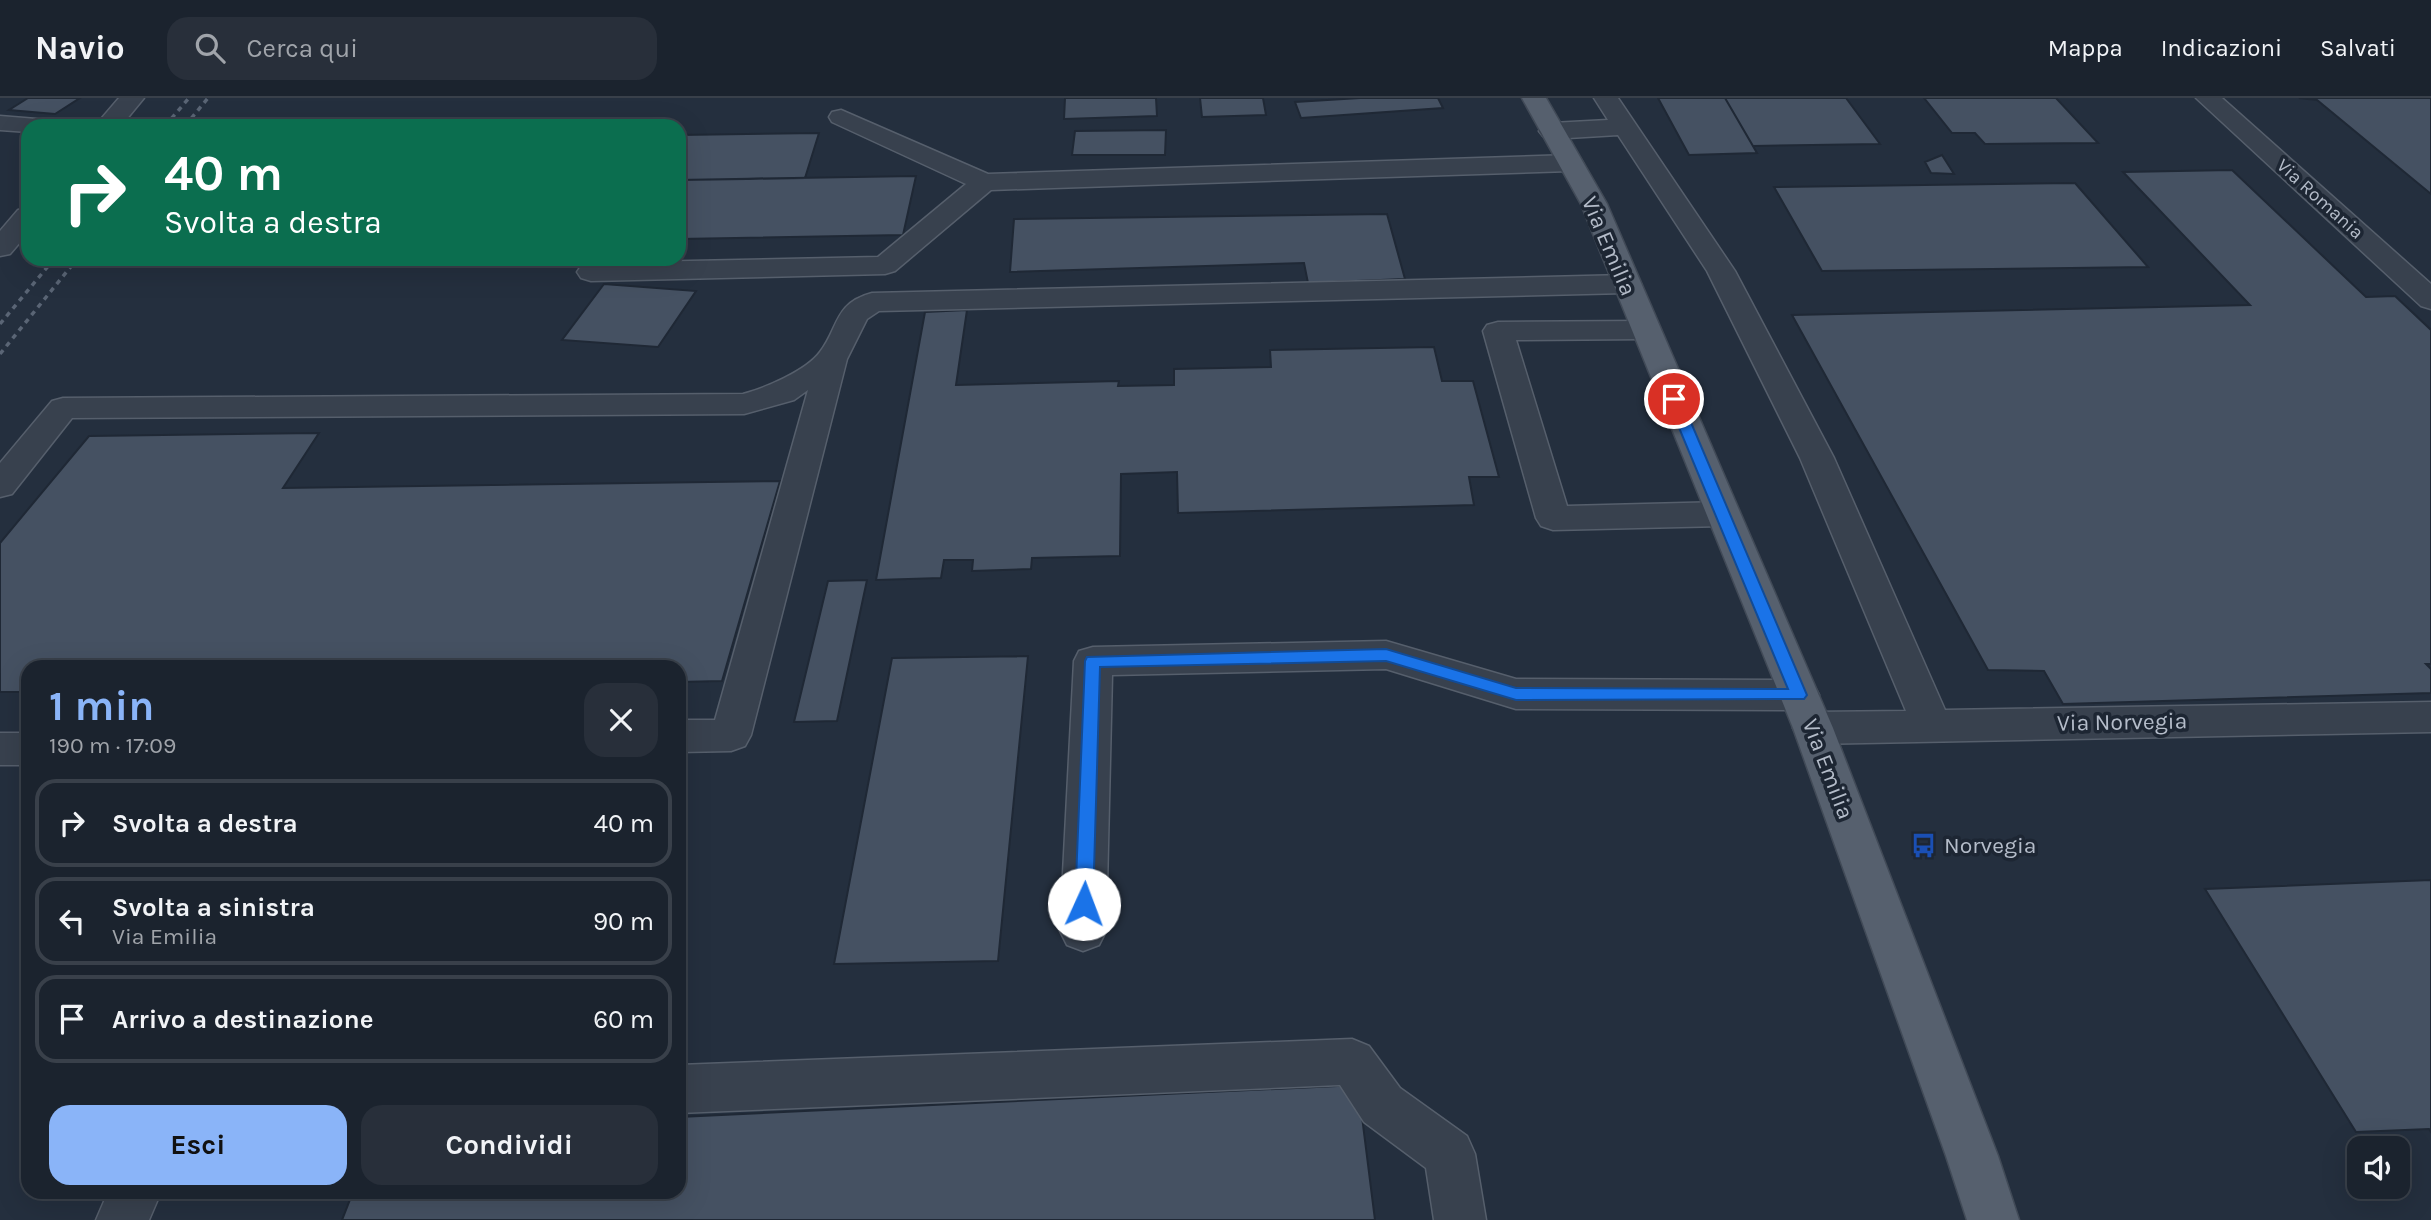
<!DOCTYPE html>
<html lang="it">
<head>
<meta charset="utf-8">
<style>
	:root { --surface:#1b232e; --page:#282f3a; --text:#f1f3f6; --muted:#a0a4aa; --line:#39404a; --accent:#8ab4f8 }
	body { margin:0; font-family:Karla,sans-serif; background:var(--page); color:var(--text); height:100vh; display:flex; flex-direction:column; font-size:26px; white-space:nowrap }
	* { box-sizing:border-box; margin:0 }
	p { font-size:23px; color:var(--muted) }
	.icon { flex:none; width:38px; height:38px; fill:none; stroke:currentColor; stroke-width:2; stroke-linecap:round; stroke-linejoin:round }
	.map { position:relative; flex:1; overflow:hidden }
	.sheet { position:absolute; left:21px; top:562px; width:665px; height:539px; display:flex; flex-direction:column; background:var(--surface); border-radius:21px; box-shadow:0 7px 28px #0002,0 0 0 2px var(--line) }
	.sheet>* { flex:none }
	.guide { position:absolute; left:21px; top:21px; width:665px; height:147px; border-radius:21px; box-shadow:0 7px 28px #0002,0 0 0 2px var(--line); background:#0b6e4f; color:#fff; overflow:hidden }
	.tools { position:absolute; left:2347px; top:1038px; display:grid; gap:14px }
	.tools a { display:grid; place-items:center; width:63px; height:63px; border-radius:14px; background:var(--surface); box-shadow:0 7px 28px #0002,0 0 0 2px var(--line); font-size:35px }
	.pin { position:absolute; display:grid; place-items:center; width:60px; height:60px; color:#fff; margin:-30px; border:4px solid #fff; border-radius:50%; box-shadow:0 2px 7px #0007 }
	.me { position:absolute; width:77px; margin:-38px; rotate:2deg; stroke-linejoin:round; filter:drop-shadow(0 0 5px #0008) }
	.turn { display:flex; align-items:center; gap:24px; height:147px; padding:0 28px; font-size:32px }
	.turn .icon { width:91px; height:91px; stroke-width:2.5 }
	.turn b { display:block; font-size:49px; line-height:60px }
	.round { display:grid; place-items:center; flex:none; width:74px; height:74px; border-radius:21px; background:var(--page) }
	.overview { display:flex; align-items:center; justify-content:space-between; height:119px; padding:0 28px }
	h1 { font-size:42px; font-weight:700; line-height:52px; color:var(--accent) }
	.cta { display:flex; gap:14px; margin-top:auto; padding:14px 28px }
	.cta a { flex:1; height:80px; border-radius:21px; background:var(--accent); color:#111; font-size:28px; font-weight:700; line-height:80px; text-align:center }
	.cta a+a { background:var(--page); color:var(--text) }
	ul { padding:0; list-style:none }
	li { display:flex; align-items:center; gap:21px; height:88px; margin:0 14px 10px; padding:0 14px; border:4px solid var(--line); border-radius:21px }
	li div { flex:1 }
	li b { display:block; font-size:26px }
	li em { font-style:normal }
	header { display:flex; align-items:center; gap:42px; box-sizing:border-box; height:98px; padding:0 35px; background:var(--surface); border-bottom:2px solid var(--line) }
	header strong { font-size:33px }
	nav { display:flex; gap:38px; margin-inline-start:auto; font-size:24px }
	.search { width:490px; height:63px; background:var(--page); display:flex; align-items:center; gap:18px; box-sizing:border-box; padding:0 24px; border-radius:21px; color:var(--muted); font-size:26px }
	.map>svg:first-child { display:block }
	.building { fill:#455162; stroke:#1f2835; stroke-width:2 }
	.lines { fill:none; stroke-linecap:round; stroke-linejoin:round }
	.minor-casing { stroke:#565f6c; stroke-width:3 }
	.major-casing { stroke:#414a57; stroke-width:3 }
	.minor { fill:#38414e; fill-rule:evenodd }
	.major { fill:#56606e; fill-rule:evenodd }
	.rail { stroke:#5a6575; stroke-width:3.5; stroke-dasharray:5 5; stroke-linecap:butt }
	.route { fill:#1a73e8; stroke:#114b97; stroke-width:2 }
	.labels { text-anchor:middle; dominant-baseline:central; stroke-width:7; stroke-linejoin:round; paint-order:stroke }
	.far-street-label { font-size:19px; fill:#b4bcc9; stroke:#1d2633 }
	.street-label { font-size:23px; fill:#b4bcc9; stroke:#1d2633 }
	.poi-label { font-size:23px; fill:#b4bcc9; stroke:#1d2633; text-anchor:start }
</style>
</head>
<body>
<header>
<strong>Navio</strong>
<div class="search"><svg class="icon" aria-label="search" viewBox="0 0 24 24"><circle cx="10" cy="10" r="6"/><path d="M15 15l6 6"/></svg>Cerca qui</div>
<nav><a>Mappa</a><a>Indicazioni</a><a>Salvati</a></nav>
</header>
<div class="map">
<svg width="2431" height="1122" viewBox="0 0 2431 1122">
	<rect width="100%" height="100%" fill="#242f3e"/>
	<path class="building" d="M28,0H80L55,16L9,12Z
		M1065,0H1156L1157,18L1064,21Z
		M1200,0H1263L1266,17L1202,19Z
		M1360,0H1438L1443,10L1301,20L1295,4Z
		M1658,0H1725L1757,55L1689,57Z
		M1725,0H1846L1880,46L1753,48Z
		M1924,0H2056L2098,45L1985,46L1975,35H1952Z
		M2299,0H2431V96L2317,2Z
		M1166,32L1165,57H1072L1075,33Z
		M819,35L805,80L679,82V37Z
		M1942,57L1954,76L1931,75L1925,64Z
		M2232,72L2366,199L2395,198L2431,232V566H2426L2431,571V595L2063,606L2044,573L1988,572L1792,217L2250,207L2123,74Z
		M916,78L903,137L679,141V82Z
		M2075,85L2148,169L1822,173L1774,89Z
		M1387,116L1405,181L1308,185L1304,165L1010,174L1014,121Z
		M604,186L696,193L658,249L562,242Z
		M967,212L956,287L1119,283L1118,288L1174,287V271L1271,269L1270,252L1434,249L1442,283H1473L1499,379H1469L1474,407L1178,415L1177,374L1121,376L1120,458L1032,460L1031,471L972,473L973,462H944L941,480L876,482L925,214Z
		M319,335L283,390L780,383L722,583L679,584V569H28V594H0V445L89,338Z
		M867,482L837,623L794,624L828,483Z
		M1028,558L998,863L834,866L892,560Z
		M2431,782V1034L2429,1031L2356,1034L2205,791Z
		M1358,987L1375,1122H342L353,1094H679V1019Z"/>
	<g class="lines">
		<defs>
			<path id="minor" d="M119,0H144L121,28H95Z
				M1594,0H1618L1735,173L1834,360L1945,612L2431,604V634L1813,646L1799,641L1793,630L1799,619L1813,614L1906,613L1800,360L1707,173L1618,37L1552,41L1543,38L1539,33L1543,28L1552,25L1608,22Z
				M2196,0H2222L2431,186V211L2421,208Z
				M841,12L988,76L1570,57L1579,59L1583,65L1579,71L1570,73L991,92L895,173L885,176L591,183L581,180L577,174L581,168L591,165L878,159L966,86L832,24L829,19L832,14Z
				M0,18L61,23L65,28H28V34L0,32Z
				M28,110V135L10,156L0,158V133L18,112Z
				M1626,177L1636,180L1641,186L1636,192L1626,195L879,213L867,221L847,261L751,637L745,648L731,653L679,654V622H715L808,292L794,302L744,316L72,320L12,396L0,399V365L52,303L63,300L743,296C765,290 806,273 820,254C839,229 834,205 872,195Z
				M1645,223L1656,226L1660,232L1656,238L1645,241L1516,242L1567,408L1723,404L1735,408L1740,416L1735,424L1723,428L1553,432L1541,428L1536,420L1483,233L1487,227L1498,224Z
				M1386,543L1516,581L1799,582L1813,586L1819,597L1813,608L1799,612L1516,611L1386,571L1112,577L1106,833L1099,847L1083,853L1067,847L1060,833L1074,563L1079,553L1093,549Z
				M0,635H28V667H0Z
				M1352,941L1369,948L1400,990L1467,1038L1475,1056L1486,1122H1434L1426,1070L1364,1024L1340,987L679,1015V967Z
				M108,1094H161L149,1122H96Z"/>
			<path id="major" d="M1522,0H1546L1607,106L1833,630L1998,1058L2019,1122H1967L1946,1058L1793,630L1581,106Z"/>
		</defs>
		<use href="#minor" class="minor-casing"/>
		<use href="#major" class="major-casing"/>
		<use href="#minor" class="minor"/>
		<use href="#major" class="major"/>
		<path class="rail" d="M165,28L189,0
			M185,28L208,0
			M0,226L54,161
			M0,256L77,161"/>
	</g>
	<path class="route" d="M1674,297L1681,301L1807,597L1804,601L1516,602L1386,563L1100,569L1093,806L1090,812L1084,814L1077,812L1075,806L1085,563L1087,559L1386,551L1516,590L1788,591L1667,301Z"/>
	<defs>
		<symbol id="bus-bare" viewBox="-9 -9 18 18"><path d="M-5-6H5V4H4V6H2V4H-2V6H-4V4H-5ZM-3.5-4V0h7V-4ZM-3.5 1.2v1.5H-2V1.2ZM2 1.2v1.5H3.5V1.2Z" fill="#1a4fb4" stroke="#1d2633" stroke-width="2.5" paint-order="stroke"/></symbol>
	</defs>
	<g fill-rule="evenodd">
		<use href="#bus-bare" x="1906" y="730" width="35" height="35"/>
	</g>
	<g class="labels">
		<g class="far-street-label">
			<text transform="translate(2320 101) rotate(42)">Via Romania</text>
		</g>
		<g class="street-label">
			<text transform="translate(1609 148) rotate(67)">Via Emilia</text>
			<text transform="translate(2122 624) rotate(-1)">Via Norvegia</text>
			<text transform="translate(1828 671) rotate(69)">Via Emilia</text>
		</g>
		<g class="poi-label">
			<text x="1944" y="747">Norvegia</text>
		</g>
	</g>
</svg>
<div class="tools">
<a><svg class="icon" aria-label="sound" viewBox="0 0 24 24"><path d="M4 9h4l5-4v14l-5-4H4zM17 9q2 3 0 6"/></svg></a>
</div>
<div class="pin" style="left:1674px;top:301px;background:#d93025"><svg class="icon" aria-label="arrive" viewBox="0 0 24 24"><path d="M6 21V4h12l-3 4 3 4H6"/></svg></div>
<svg class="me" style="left:1084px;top:806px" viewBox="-20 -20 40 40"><circle r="19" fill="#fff"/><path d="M0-13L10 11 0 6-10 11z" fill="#1a73e8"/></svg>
<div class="guide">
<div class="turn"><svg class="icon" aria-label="right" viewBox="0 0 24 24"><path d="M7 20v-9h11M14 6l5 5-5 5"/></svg><div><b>40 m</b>Svolta a destra</div></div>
</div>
<section class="sheet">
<div class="overview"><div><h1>1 min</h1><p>190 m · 17:09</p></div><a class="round"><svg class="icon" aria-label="close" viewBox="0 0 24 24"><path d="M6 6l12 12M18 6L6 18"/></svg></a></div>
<ul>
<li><svg class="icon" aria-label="right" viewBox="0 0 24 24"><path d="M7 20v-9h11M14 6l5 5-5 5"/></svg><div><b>Svolta a destra</b></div><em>40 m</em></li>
<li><svg class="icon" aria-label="left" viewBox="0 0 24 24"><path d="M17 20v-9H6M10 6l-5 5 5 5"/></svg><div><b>Svolta a sinistra</b><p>Via Emilia</p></div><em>90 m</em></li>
<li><svg class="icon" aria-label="arrive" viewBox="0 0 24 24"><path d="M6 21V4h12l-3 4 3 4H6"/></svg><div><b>Arrivo a destinazione</b></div><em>60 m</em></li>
</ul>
<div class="cta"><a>Esci</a><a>Condividi</a></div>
</section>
</div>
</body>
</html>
